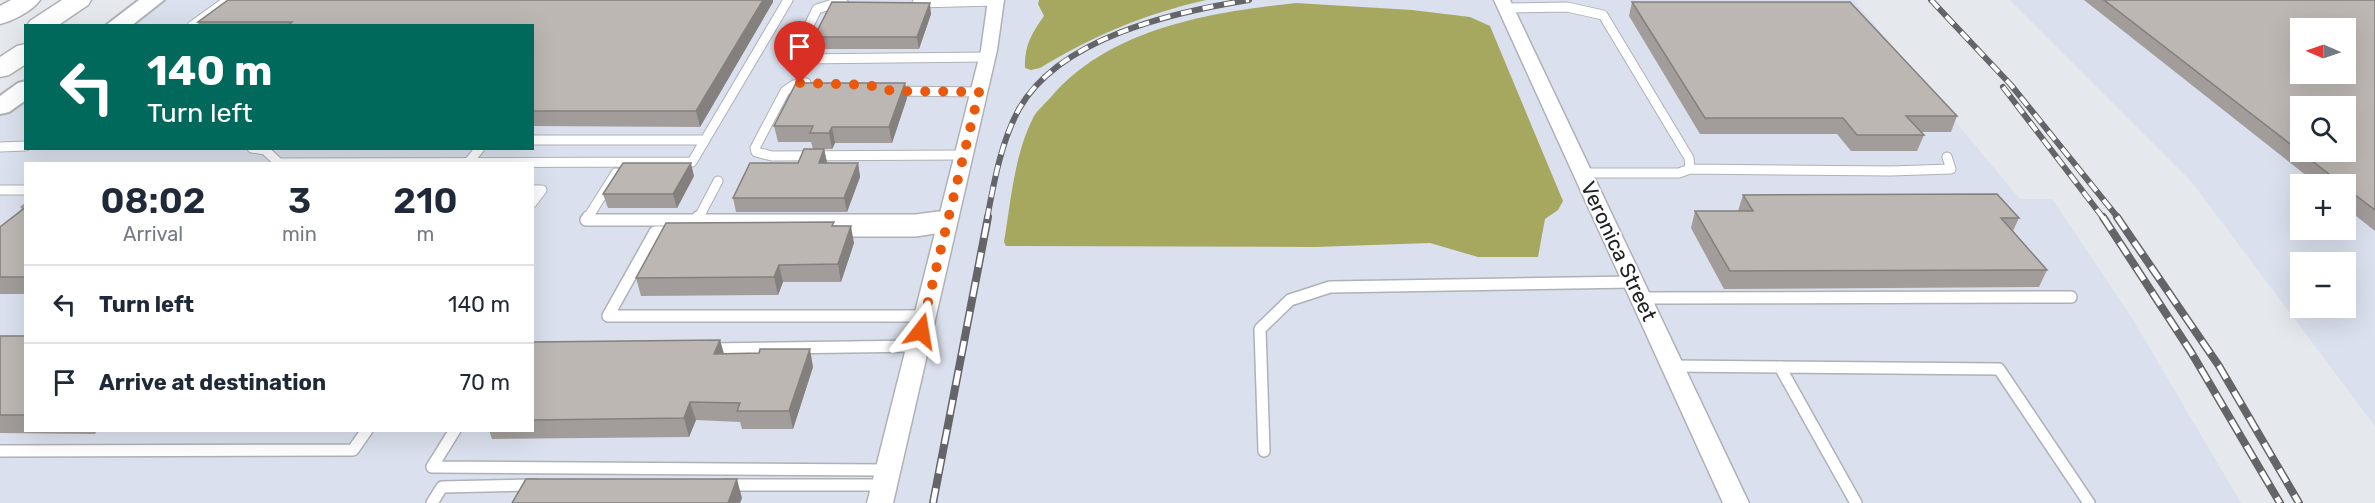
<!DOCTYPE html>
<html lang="en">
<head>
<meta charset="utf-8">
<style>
	:root { --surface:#fff; --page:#f6f6f7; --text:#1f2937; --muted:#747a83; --line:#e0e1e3 }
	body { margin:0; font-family:Rubik,sans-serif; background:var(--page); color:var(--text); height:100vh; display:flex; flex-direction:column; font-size:22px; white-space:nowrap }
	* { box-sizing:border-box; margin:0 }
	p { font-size:20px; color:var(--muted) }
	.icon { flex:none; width:33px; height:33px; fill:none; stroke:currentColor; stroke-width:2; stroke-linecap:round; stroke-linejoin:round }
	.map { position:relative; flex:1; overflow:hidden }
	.side { position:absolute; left:24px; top:162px; width:510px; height:270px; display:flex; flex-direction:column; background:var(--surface); border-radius:0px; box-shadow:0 6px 24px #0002 }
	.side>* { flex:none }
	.guide { position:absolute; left:24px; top:24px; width:510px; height:126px; border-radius:0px; box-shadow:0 6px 24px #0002; background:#00695c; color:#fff; overflow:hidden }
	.needle { width:39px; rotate:272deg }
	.fabs { position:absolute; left:2290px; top:18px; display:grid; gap:12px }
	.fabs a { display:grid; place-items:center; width:66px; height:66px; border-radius:0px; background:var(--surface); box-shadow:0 6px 24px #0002; font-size:30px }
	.pin { position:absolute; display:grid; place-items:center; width:51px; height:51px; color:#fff; margin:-62px -26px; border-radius:50% 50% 50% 0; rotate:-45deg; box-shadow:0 0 6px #0007 }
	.pin .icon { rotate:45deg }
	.me { position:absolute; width:66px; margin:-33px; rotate:14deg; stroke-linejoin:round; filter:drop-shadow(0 0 4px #0008) }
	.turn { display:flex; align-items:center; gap:21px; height:126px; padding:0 24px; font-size:27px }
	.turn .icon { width:78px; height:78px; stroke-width:2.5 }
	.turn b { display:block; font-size:42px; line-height:51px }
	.eta { display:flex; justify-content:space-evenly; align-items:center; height:102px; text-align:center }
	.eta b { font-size:36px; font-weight:600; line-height:42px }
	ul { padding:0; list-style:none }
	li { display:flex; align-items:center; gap:18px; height:78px; padding:0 24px; border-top:2px solid var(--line) }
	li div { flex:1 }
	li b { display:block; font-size:22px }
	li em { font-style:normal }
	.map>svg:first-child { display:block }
	.built { fill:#dae0ed; fill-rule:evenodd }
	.forest { fill:#a6a860 }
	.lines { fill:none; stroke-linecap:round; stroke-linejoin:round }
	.service-far1-casing { stroke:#aeb1b6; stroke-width:11 }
	.service-casing { stroke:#aeb1b6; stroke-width:14 }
	.minor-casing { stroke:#aeb1b6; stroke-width:3 }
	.secondary-casing { stroke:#aeb1b6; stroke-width:4 }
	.motorway-casing { stroke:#aeb1b6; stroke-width:3 }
	.service-far1 { stroke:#fff; stroke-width:9 }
	.service { stroke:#fff; stroke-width:11 }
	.minor { fill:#fff; fill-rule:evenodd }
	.secondary { fill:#fff; fill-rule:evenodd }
	.motorway { fill:#fff; fill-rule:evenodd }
	.rail-far1-casing { stroke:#636568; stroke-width:6 }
	.rail-casing { stroke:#636568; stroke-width:8 }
	.rail-far1 { stroke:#fff; stroke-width:4; stroke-dasharray:11; stroke-linecap:butt }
	.rail { stroke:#fff; stroke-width:5; stroke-dasharray:15; stroke-linecap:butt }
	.wall { fill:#a29d9a }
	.shaded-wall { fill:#84807d }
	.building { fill:#bcb7b3; stroke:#84807d; stroke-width:1.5; fill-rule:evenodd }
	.route { stroke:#ea580c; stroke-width:10; stroke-dasharray:0 18 }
	.labels { text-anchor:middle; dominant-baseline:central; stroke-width:4.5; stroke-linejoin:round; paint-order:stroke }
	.street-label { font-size:21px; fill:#212224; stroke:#fff }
</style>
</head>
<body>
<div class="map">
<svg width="2375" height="503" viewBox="0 0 2375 503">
	<rect width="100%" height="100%" fill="#e5e8ed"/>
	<path class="built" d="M160,0H1854L2020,199H2052L2132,318L2241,503H0V113L25,94L26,148H532V26L123,25ZM26,164H532V430H26Z
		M2010,0H2375V426L2191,181ZM2301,28H2346V74H2301ZM2301,106H2346V152H2301ZM2301,184H2346V230H2301ZM2301,262H2346V308H2301Z"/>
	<path class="forest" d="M1039,0H1206C1145,14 1094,35 1040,68L1031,70L1025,68C1024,46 1032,33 1044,16L1038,4Z
		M1296,3L1412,10L1470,17L1490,26L1563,201L1558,210L1545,219L1538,257H1478L1430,243L1315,247L1006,246L1004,242C1011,201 1014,156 1033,118C1037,110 1045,104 1051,97C1110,28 1211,12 1296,3Z"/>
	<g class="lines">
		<defs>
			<path id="service-far1" d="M917,3L996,1
				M844,4H833L817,9L795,54L800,59L987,57
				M1505,8L1567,7L1603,15L1689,158L1690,169L1679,173H1582
				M192,26L228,0
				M806,83L794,85L785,91L755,148L756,152L772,156L964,155
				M893,91L979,92
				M532,140H705
				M0,147L26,146
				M252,148L265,150L279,163L692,162L788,0
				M468,163L480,148
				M1690,169L1891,171L1951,169L1947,157
				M0,190H26
				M532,190H542L532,203
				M587,219L616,173
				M698,219L718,181
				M926,219L949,216"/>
			<path id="service" d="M588,217L586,220H916L939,217
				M697,220L698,217
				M840,231H915L947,226
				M674,232H655L608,316H925
				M1641,298L2071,297
				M710,349L918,346
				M1672,366L1999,369L2089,503
				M1780,367L1856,503
				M455,430L432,467L887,470
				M0,451L353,450L367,430
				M1264,451L1260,329L1290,300L1330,287L1633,282
				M725,485H884
				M432,503L442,487L536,485"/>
			<path id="minor" d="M988,0H1004L997,50L893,503H867L981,50Z
				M1494,0H1510L1749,503H1723Z"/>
			<path id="secondary" d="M139,0H164L131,26H105Z
				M26,81V100L9,112L0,114V96L18,83Z"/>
			<path id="motorway" d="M11,0H40C32,11 13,21 0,24V6Z
				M62,0H91L88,5L57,26H27L30,21Z
				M26,44V64L9,75L0,77V57L17,46Z"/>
		</defs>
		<use href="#service-far1" class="service-far1-casing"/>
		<use href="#service" class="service-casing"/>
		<use href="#minor" class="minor-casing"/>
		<use href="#secondary" class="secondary-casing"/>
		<use href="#motorway" class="motorway-casing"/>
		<use href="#service-far1" class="service-far1"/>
		<use href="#service" class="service"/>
		<use href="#minor" class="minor"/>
		<use href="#secondary" class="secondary"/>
		<use href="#motorway" class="motorway"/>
		<defs>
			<path id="rail-far1" d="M1931,0L2011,85L2119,219
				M2003,87L2104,219
				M987,219C994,182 1001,142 1019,109C1060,37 1174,12 1249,0"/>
			<path id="rail" d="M2103,217L2191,352L2280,503
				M2117,217L2219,366L2299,503
				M933,503L988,217"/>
		</defs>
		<use href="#rail-far1" class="rail-far1-casing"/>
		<use href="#rail" class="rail-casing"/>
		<use href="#rail-far1" class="rail-far1"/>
		<use href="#rail" class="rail"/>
	</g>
	<path class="wall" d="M228,0H773V2L700,127L532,126V26H199L198,22Z
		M2084,0H2375V231L2346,208V184H2317Z
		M1632,2L1957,116L1951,132H1921L1924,135L1917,151H1851L1837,134H1700L1629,16Z
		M931,14L919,49H816L814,37Z
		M905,83L907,98L892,143H835L832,149H813L811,142H778L774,126Z
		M824,149L827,163H858L860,177L847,212H736L733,198Z
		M694,176L677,208H608L603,194Z
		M1743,195L2019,218L2013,231L2047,270L2039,287L1724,289L1691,228L1695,211H1738Z
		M26,202V294H0V227L22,209L20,207Z
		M835,226L854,243L841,282H783L778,295L641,296L636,278Z
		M0,336H26V430H98L95,434L0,433Z
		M720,340L724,354L813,367L793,429H742L740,422L696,420L689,437L492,439L489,430H532V342Z"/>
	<path class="shaded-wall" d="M763,0H773V2L700,127L696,111Z
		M930,3L931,14L919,49L917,37Z
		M905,83L907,98L892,143L889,127Z
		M832,127L835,143L832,149L829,133Z
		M824,149L827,162L821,177L819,163Z
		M691,163L694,176L677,208L673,194Z
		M858,163L860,177L847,212L844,198Z
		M851,226L854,243L841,282L838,264Z
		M779,265L783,282L778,295L774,277Z
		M720,340L725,358L714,354Z
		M810,349L813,367L793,429L789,411Z
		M690,402L696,420L689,437L684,418Z
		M737,479L742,498L740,503H728Z"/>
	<path class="building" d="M228,0H763L696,111H532V26H288L292,22H198Z
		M2104,0H2375V210L2346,188V184H2342ZM2301,28H2346V74H2301ZM2301,106H2346V152H2301Z
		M832,2L930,3L917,37H814Z
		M1632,2H1850L1957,116H1906L1924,135H1857L1843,118H1705Z
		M796,83H905L889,127H832L829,133H810L813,126H774Z
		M804,149H824L819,163H858L844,198H733L750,163H798Z
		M623,163H691L673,194H603Z
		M1997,194L2019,218H2001L2047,270L1730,271L1695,211H1753L1743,195Z
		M26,207V277H0V227Z
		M834,222L832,226H851L838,264L779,265L774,277L636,278L666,223Z
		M0,336H26V415H0Z
		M720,340L714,354L759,353L760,349H810L789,411H737L740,403L690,402L684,418L532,420V342Z
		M526,479H737L728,503H512Z"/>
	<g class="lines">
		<path class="route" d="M800,83L868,85L892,91L979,92L921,331"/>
	</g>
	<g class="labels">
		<g class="street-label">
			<text transform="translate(1619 251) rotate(65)">Veronica Street</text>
		</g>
	</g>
</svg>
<div class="fabs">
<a><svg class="needle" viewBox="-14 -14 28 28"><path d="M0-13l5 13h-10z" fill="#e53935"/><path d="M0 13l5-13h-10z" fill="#747a83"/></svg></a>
<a><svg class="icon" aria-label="search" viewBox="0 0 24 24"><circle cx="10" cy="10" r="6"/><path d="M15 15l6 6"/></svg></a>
<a>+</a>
<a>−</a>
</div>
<div class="pin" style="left:800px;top:83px;background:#d93025"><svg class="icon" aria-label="arrive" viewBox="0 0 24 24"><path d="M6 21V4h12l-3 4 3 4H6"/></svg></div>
<svg class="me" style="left:921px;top:331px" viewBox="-20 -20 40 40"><path d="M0-17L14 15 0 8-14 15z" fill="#ea580c" stroke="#fff" stroke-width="4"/></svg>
<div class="guide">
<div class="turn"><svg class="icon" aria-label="left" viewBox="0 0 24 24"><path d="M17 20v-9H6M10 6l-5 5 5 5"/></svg><div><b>140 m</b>Turn left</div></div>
</div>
<section class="side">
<div class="eta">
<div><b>08:02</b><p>Arrival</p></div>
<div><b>3</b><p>min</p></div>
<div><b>210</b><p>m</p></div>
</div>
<ul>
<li><svg class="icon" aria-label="left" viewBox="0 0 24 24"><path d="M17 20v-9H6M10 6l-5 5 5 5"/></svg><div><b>Turn left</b></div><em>140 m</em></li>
<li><svg class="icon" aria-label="arrive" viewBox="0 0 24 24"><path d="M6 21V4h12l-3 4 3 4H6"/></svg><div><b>Arrive at destination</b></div><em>70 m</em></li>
</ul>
</section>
</div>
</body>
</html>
